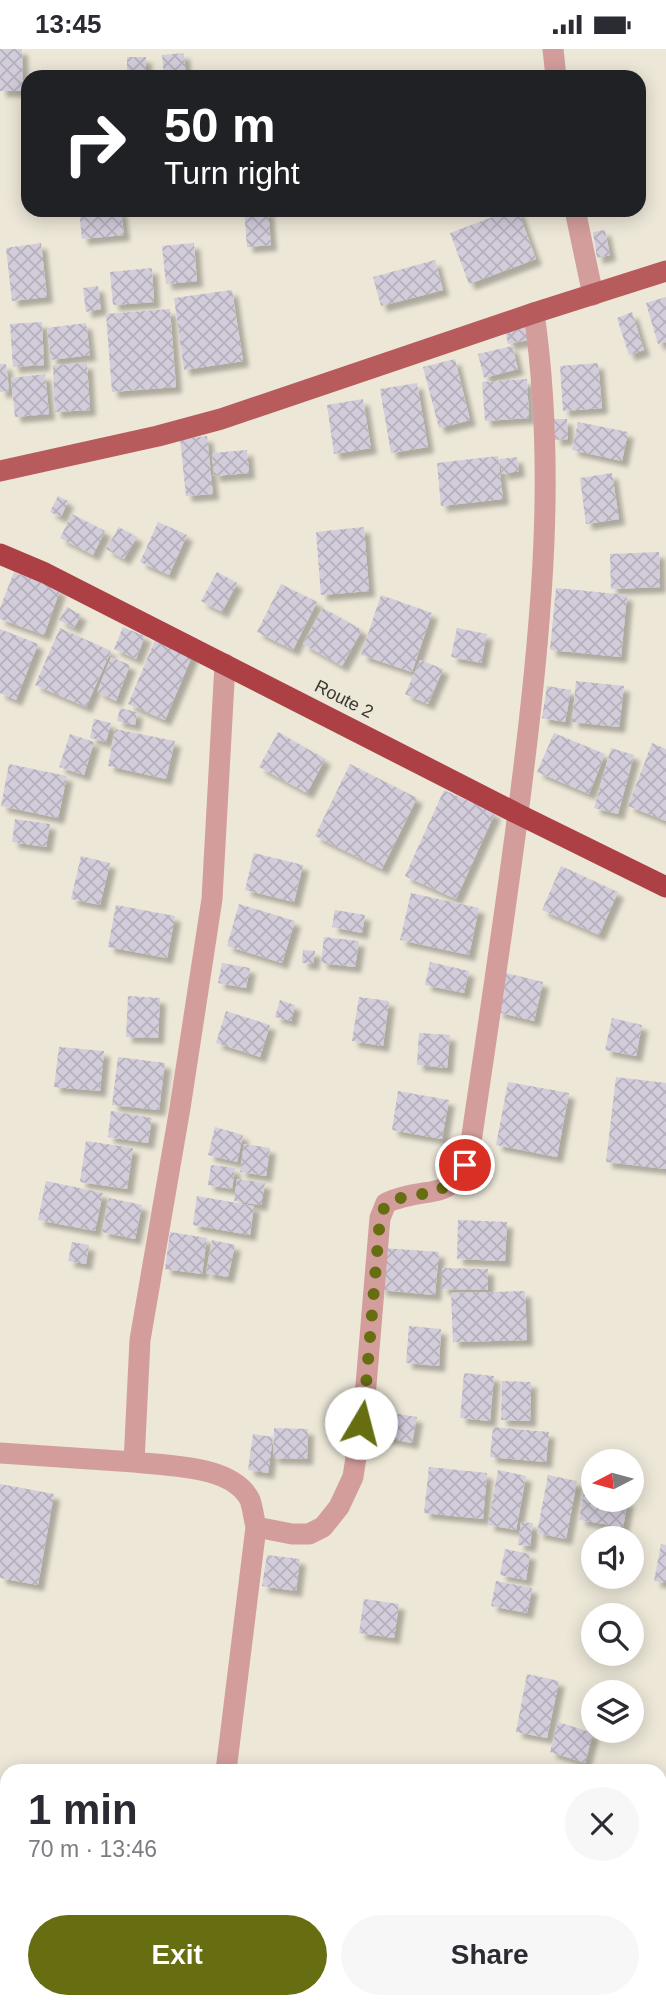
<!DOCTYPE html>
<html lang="en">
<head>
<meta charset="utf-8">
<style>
	:root { --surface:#fff; --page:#f7f7f7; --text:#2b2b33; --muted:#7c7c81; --accent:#676d11 }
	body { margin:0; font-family:Arial,sans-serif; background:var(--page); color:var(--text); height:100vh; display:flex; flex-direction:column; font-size:26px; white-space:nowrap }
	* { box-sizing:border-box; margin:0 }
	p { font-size:23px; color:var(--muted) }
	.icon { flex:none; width:38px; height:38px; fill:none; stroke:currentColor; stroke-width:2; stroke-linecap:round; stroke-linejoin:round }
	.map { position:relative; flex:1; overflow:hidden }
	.drawer { position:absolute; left:0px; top:1715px; width:667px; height:245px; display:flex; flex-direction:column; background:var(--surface); border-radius:21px 21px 0 0; box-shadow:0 4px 18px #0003 }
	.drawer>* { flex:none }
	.guide { position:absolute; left:21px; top:21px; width:625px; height:147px; border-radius:21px; box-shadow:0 4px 18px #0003; background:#202124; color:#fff; overflow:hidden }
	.needle { width:46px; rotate:264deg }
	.buttons { position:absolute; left:581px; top:1400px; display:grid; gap:14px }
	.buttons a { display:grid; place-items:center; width:63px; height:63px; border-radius:50%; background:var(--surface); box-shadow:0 4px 18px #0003; font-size:35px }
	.pin { position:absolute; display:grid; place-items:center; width:60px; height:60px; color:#fff; margin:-30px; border:4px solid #fff; border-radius:50%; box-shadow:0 2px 7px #0007 }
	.me { position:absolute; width:77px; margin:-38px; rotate:8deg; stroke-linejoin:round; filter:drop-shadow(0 0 5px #0008) }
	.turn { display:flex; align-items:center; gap:24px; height:147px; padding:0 28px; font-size:32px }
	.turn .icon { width:91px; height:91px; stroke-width:2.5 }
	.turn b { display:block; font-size:49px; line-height:60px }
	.round { display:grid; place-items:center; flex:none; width:74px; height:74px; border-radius:37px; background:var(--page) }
	.head { display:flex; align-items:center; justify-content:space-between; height:119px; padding:0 28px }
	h1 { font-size:42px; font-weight:600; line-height:52px }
	.button { display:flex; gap:14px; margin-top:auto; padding:14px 28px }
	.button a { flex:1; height:80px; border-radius:42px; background:var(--accent); color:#fff; font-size:28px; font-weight:600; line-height:80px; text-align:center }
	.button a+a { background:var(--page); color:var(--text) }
	.status { display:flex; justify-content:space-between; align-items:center; height:49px; padding:0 35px; background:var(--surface); direction:ltr }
	.status svg { height:19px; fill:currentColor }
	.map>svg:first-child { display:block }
	.building { fill:url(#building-cross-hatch); filter:url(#shadow) }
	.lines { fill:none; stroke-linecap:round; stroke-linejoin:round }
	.minor { stroke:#d29d9b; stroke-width:21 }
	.major { stroke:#b75b5c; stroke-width:21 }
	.highway { stroke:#ac4045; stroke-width:21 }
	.route { stroke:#676d11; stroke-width:12; stroke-dasharray:0 21.6 }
	.labels { text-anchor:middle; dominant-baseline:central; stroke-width:7; stroke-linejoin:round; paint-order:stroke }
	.street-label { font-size:18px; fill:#3a3832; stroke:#ece7d7 }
</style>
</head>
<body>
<div class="status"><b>13:45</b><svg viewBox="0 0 49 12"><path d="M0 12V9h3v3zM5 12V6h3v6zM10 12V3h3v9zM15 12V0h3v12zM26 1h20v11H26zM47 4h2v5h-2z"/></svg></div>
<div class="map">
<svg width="666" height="1960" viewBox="0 0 666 1960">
	<defs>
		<pattern id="building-cross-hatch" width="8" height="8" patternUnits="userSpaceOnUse" patternTransform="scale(1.75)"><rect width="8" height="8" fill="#d2ccdb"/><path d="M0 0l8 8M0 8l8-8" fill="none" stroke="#b5b0bc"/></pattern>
		<filter id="shadow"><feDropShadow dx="6" dy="6" stdDeviation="2" flood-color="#0004"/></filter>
	</defs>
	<rect width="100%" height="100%" fill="#ece7d7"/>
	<path class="building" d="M0,0H22L23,42H0Z
		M184,4L186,28H164L162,6Z
		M127,8H146V28H127Z
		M79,161H121L124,186L82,190Z
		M244,161H268L271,196L247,198Z
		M511,161H518L536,210L469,235L450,184Z
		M605,181L610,206L597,209L593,183Z
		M41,194L47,248L12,252L6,199Z
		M194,194L197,232L166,235L162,197Z
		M435,211L443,241L381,257L373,228Z
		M152,219L154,253L113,256L110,223Z
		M98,237L101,260L86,263L83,239Z
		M232,241L243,312L184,321L174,249Z
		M666,248V293L658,295L646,254Z
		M170,260L176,338L112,343L106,265Z
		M632,263L644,301L629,306L617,269Z
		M530,272L534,290L508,295L504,277Z
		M42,273L44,316L13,318L10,275Z
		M86,274L90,306L51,311L47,279Z
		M512,297L518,320L484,329L478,305Z
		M455,310L470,371L439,379L423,318Z
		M87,314L90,361L55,363L53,316Z
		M598,314L602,359L563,362L560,317Z
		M0,315H6L9,342L0,343Z
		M45,325L49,365L15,368L11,329Z
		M527,330L529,369L485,372L482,333Z
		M417,334L428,398L391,404L380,340Z
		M363,350L371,399L334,405L327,356Z
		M554,370H567L568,390L555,391Z
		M578,373L628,383L622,412L572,401Z
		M207,387L213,445L186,447L180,390Z
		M247,401L249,424L214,427L212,404Z
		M498,407L503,450L441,457L437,414Z
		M517,408L519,422L502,425L500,410Z
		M612,424L619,470L586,475L580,429Z
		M58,447L68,452L61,468L50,463Z
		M72,465L105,482L93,506L60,489Z
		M158,473L187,486L169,526L140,513Z
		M119,478L137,488L124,510L106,500Z
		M364,478L369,542L321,546L316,483Z
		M659,503L660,538L611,540L610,505Z
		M14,523L60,541L44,586L0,570V559Z
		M217,523L237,534L222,563L201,552Z
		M281,535L317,553L293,601L257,583Z
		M556,539L627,546L621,608L550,601Z
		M381,546L432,564L412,623L361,606Z
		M67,558L81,566L74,579L59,571Z
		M323,559L362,581L342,617L303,595Z
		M123,578L145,587L136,610L114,600Z
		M60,579L111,602L86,658L35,636Z
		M457,579L487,585L481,614L451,608Z
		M0,580L38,595L16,651L0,644Z
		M156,589L193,605L165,671L128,655Z
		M111,608L130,616L116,652L97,643Z
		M420,611L443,620L428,655L405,645Z
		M576,632L624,637L619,678L572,673Z
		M547,637L571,641L565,673L542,669Z
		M120,659L137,663L135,676L117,672Z
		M94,670L111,674L106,693L90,689Z
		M115,680L175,692L166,730L108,717Z
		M278,683L325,710L307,744L259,718Z
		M554,684L605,705L589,745L537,723Z
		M70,685L94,693L84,726L59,718Z
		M652,694L666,700V772L628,757Z
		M611,699L634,706L618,765L594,759Z
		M9,715L67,727L58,769L1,757Z
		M350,715L417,749L382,820L315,787Z
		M444,741L495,764L456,850L405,827Z
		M15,770L50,775L46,798L12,793Z
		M254,804L303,816L294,853L245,841Z
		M81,807L110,814L100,856L71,850Z
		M561,817L618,843L599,886L542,861Z
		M411,844L479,859L469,906L400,891Z
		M239,855L295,872L282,914L227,897Z
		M116,856L175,867L167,909L108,898Z
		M335,861L365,866L362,884L332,878Z
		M324,888L359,892L355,918L321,914Z
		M303,901L315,902L313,915L302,914Z
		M430,913L469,922L464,944L425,936Z
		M222,914L250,919L246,939L218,934Z
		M506,924L543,933L534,972L497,963Z
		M128,947L160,949L158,989L126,988Z
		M359,948L389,952L383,997L352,992Z
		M280,951L295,956L291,972L275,968Z
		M226,962L270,976L260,1008L216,994Z
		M612,969L642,976L636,1007L605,1001Z
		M419,984L450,986L447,1019L417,1016Z
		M59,998L104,1002L100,1042L54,1038Z
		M118,1008L165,1014L159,1061L112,1056Z
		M616,1028L666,1034V1120L606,1113Z
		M508,1033L569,1044L557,1108L496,1096Z
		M398,1042L449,1051L442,1090L392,1081Z
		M111,1062L152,1069L148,1094L108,1088Z
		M215,1078L243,1086L237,1113L208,1106Z
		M86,1092L133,1099L127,1140L80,1133Z
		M244,1095L270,1099L266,1127L240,1123Z
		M211,1116L235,1119L232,1140L208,1136Z
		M237,1130L265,1134L261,1156L234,1152Z
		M46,1132L103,1144L95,1182L38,1171Z
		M197,1147L254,1157L250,1186L193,1176Z
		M109,1149L142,1156L135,1190L102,1183Z
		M458,1171L507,1173L505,1212L457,1210Z
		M170,1183L207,1189L202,1225L165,1220Z
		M212,1191L235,1196L228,1228L206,1224Z
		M72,1193L89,1196L86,1215L68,1212Z
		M383,1199L439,1203L435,1246L380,1241Z
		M442,1219L488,1220V1241L442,1240Z
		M525,1242L527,1291L453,1293L451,1244Z
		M409,1277L441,1280L439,1317L406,1314Z
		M464,1324L494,1327L490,1372L460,1369Z
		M502,1332L531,1333L530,1372L501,1371Z
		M369,1360L417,1368L412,1394L365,1385Z
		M493,1378L549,1383L546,1413L490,1408Z
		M274,1379L308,1380L307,1410L273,1409Z
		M253,1385L273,1388L268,1424L248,1421Z
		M429,1418L487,1424L483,1470L424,1464Z
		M498,1421L526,1427L516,1481L488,1476Z
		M548,1426L577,1432L566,1490L537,1484Z
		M0,1435L54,1445L38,1536L0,1529Z
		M585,1435L593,1436V1451H628L623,1478L579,1471Z
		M521,1473L533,1474L530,1497L518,1496Z
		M661,1495L666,1496V1534L654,1532Z
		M505,1500L530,1505L526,1531L500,1526Z
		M267,1506L300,1510L296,1542L262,1537Z
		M496,1532L532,1539L527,1564L491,1557Z
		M364,1550L399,1555L394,1589L359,1584Z
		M527,1625L559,1632L547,1689L516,1683Z
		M558,1673L593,1684L585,1714L550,1703Z
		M95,1953H112L133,1957V1960H94Z
		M138,1953H159V1960H137Z"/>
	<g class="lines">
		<path class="minor" d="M553,0L556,28
			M575,161L593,246
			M225,615L212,850L180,1059L140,1291L134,1413C168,1417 233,1416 250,1451C253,1460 254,1470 256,1478L226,1722
			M0,1404L134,1413
			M256,1478L292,1485H309L323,1478L339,1458L353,1428L365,1348L380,1169L386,1154C434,1133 454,1160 471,1093C489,970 508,848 523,725C542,572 556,417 534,264
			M0,1850L7,1851
			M198,1960L199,1953"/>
		<path class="major" d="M0,422L158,387L221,370L534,264L666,222"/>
		<path class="highway" d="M0,505L45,524L518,765L666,838"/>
	</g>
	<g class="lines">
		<path class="route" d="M361,1374L365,1348L380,1169L386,1154C420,1139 442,1154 465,1116"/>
	</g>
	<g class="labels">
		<g class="street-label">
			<text transform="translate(344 650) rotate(27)">Route 2</text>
		</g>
	</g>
</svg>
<div class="buttons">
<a><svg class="needle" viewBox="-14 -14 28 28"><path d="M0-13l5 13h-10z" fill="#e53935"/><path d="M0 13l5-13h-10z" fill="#7c7c81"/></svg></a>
<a><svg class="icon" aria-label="sound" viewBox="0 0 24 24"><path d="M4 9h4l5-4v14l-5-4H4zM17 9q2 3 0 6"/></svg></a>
<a><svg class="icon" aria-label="search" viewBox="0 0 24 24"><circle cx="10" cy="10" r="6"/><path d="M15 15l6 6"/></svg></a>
<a><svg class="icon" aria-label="layers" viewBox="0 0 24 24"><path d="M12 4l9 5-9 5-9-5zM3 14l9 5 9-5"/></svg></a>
</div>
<div class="pin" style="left:465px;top:1116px;background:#d93025"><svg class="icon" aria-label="arrive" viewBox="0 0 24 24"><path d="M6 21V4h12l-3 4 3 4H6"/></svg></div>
<svg class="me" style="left:361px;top:1374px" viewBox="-20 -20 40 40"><circle r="19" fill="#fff"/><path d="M0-13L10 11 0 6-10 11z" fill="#676d11"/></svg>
<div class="guide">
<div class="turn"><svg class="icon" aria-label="right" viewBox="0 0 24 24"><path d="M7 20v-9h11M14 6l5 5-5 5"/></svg><div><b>50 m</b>Turn right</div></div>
</div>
<section class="drawer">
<div class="head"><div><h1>1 min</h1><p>70 m · 13:46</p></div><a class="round"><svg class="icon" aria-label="close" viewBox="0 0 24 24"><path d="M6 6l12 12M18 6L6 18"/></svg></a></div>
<div class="button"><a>Exit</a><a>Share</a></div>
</section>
</div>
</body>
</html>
